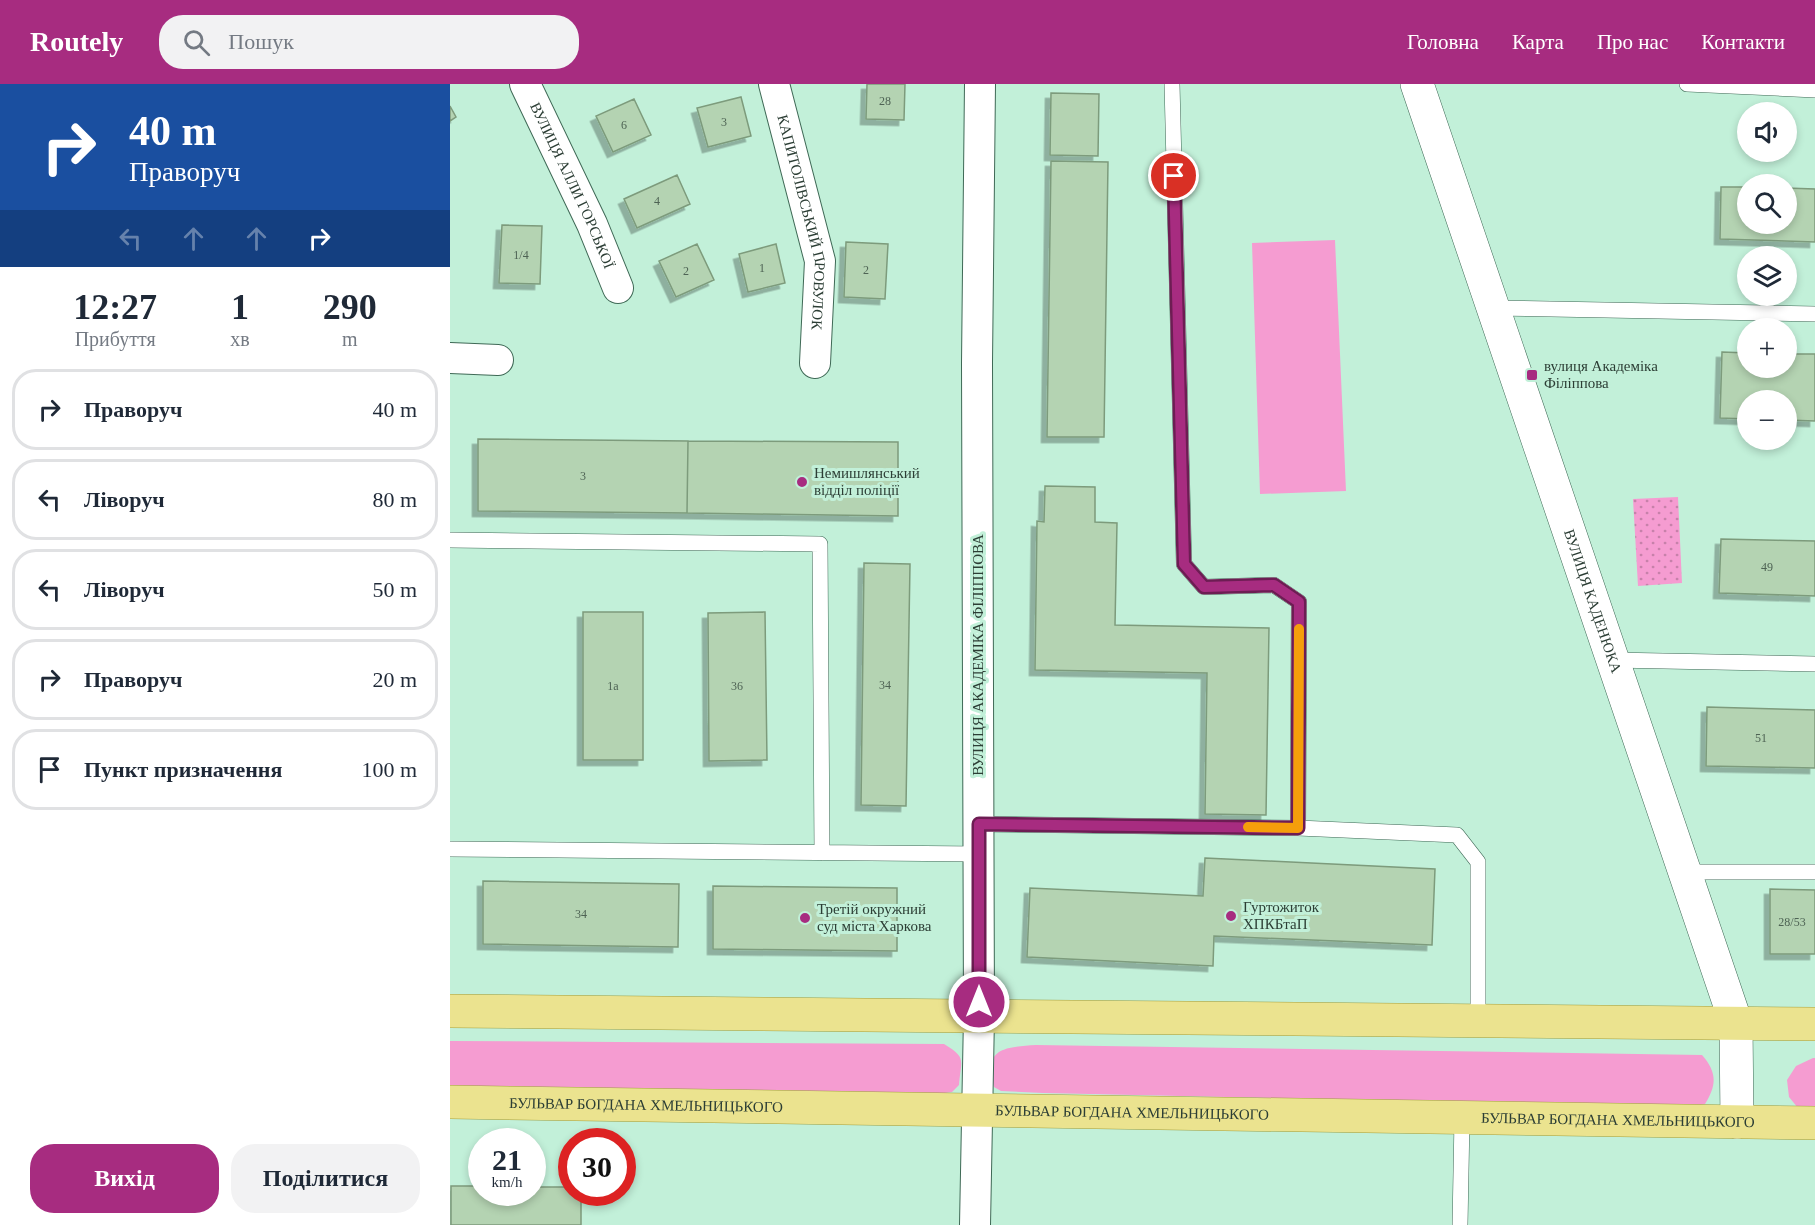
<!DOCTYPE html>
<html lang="uk">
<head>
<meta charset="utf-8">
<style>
	:root { --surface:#fff; --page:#f2f2f3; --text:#1f2937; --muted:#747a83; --line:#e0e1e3; --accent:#a72c80 }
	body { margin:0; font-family:"Times New Roman",serif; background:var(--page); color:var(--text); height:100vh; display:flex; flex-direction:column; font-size:22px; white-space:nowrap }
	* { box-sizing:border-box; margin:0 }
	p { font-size:20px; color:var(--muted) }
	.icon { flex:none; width:33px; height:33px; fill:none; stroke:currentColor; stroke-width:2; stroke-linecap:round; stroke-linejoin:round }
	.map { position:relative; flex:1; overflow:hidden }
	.sheet { display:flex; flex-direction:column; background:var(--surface); width:450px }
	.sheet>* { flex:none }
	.top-card { background:#1a4fa0; color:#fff; overflow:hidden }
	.tools { position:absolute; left:1287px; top:18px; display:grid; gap:12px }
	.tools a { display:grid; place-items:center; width:60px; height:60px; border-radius:50%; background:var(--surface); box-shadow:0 3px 9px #0003; font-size:30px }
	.speed { position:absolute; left:18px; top:1044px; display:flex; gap:12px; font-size:30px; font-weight:700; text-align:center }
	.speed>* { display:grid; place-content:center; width:78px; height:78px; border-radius:50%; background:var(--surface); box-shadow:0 3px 9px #0003; line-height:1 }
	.speed small { font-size:15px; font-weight:400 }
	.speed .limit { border:9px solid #d22; background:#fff; color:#111 }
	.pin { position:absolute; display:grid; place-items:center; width:51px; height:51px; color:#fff; margin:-26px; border:3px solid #fff; border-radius:50%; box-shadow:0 2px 6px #0007 }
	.me { position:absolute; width:66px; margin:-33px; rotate:0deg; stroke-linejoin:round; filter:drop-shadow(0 0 4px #0008) }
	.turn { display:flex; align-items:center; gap:21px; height:126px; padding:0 30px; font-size:27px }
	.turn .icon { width:78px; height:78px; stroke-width:2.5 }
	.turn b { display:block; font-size:42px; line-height:51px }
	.lanes { display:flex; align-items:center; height:57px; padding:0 30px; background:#0003; justify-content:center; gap:30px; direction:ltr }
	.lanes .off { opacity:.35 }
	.eta { display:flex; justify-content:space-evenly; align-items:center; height:102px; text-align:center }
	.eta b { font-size:36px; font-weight:700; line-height:42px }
	.cta { display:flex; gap:12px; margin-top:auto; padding:12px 30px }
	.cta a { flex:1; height:69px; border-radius:24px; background:var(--accent); color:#fff; font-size:24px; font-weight:700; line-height:69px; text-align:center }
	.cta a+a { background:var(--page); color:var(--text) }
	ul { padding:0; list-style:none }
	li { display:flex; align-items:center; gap:18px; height:81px; margin:0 12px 9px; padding:0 18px; border:3px solid var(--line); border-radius:24px }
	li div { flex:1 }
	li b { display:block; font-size:22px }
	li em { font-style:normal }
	header { display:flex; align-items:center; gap:36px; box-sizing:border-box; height:84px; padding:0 30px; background:var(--accent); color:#fff }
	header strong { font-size:28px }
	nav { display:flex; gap:33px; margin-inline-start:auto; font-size:21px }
	.search { width:420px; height:54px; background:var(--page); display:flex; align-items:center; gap:15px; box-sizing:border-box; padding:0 21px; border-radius:24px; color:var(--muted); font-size:22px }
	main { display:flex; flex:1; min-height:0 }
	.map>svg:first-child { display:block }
	.green { fill:#f59cd1 }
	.park { fill:url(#park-dots) }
	.building { fill:#b4d3b2; stroke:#7d9b7c; stroke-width:1.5; filter:url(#shadow) }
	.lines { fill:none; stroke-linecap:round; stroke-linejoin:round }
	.service-casing { stroke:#3f6956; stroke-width:16 }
	.minor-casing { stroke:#3f6956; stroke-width:32 }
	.tertiary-casing { stroke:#3f6956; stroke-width:34 }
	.primary-casing { stroke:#a09e3f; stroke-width:34 }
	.service { stroke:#fff; stroke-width:15 }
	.minor { stroke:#fff; stroke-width:30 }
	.tertiary { stroke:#fff; stroke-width:33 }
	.primary { stroke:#ebe38f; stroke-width:33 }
	.route-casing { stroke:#6d1d53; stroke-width:15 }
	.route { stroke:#a72c80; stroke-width:10 }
	.slow { stroke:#f59e0b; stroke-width:10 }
	.poi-dot { fill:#a72c80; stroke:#c2f0d9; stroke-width:2 }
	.labels { text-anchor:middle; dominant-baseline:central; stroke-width:6; stroke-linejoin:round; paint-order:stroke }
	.number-label { font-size:12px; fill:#4e6354 }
	.street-label { font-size:15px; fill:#2c3e35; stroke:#c2f0d9 }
	.poi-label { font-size:15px; fill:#2c3e35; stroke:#c2f0d9; text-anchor:start }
</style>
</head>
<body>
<header>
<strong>Routely</strong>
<div class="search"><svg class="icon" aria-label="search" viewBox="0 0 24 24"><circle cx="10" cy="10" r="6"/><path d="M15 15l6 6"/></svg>Пошук</div>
<nav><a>Головна</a><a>Карта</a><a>Про нас</a><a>Контакти</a></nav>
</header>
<main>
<section class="sheet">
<div class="top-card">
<div class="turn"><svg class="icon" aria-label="right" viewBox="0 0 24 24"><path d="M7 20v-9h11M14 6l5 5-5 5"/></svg><div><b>40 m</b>Праворуч</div></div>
<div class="lanes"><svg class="icon off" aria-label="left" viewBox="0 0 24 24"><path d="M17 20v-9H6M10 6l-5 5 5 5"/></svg><svg class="icon off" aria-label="ahead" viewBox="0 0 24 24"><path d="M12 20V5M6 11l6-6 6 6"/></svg><svg class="icon off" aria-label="ahead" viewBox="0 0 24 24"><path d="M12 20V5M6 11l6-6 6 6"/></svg><svg class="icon" aria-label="right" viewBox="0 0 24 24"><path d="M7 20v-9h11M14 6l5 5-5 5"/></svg></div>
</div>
<div class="eta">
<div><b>12:27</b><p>Прибуття</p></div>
<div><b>1</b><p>хв</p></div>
<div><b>290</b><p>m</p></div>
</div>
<ul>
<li><svg class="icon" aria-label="right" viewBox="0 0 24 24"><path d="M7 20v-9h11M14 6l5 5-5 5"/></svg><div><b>Праворуч</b></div><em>40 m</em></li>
<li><svg class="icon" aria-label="left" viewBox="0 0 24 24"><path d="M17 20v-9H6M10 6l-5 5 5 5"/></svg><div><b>Ліворуч</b></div><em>80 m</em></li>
<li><svg class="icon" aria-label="left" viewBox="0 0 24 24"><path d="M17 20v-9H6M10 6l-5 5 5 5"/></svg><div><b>Ліворуч</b></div><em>50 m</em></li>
<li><svg class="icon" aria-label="right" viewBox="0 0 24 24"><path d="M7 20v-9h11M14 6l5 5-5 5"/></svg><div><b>Праворуч</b></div><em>20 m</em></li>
<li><svg class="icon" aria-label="arrive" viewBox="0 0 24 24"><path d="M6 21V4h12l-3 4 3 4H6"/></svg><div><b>Пункт призначення</b></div><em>100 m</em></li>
</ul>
<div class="cta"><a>Вихід</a><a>Поділитися</a></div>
</section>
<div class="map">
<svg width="1365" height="1141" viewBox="0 0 1365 1141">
	<defs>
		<pattern id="park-dots" width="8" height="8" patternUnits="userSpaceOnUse" patternTransform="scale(1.5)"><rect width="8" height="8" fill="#f59cd1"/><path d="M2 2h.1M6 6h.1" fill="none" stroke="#c781aa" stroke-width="1.8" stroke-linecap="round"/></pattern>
		<filter id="shadow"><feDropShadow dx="-5.5" dy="5.5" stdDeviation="0" flood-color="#0004"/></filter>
	</defs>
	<rect width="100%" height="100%" fill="#c2f0d9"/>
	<path class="green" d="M885,156L896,407L810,410L802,159Z
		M0,957L494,960C517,974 511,975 509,1001L502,1008L488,1010L0,1004Z
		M586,961L1252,971C1267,988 1267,1001 1255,1020L1242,1023L593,1009L551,1007L544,1003C532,964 555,963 586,961Z
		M1363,974H1365V1030L1348,1024L1339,1013L1337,996L1346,982Z"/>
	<path class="park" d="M1228,413L1232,499L1188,502L1183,415Z"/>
	<path class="building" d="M417,0H455L454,36L416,35Z
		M601,9L649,10L648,72L600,71Z
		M291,13L301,52L258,63L247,24Z
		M184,15L201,51L163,68L146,32Z
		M0,22L6,33L0,37Z
		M601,77L658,78L654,353H597Z
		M227,91L240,120L187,144L174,115Z
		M1271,103H1298V140H1336V104L1365,105V158L1270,155Z
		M52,141L92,142L90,200L49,199Z
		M396,158L438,160L435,215L394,213Z
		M247,160L264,196L226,213L209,177Z
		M326,160L335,199L298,208L289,170Z
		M1272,268L1298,269V284H1336V270H1365V337L1336,336V316H1298V335L1270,334Z
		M28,355L238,357L237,429L28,427Z
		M238,357L448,358V432L237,429Z
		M595,402L645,403V438L667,439L665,541L819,544L816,731L755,730L757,589L585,586L587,437L594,438Z
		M1271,455L1365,457V512L1269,509Z
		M414,479L460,480L456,722L411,721Z
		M133,528H193V676H133Z
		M315,528L317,676L259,677L258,529Z
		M1257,623L1365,626V684L1256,682Z
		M755,774L985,785L982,861L764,852L763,882L577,873L580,804L753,812Z
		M33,797L229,800L228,863L33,860Z
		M263,802L447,804V867L263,865Z
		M1320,805L1365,806V870H1320Z
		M1,1102H32V1108H82V1103H122V1108H131V1141H1Z"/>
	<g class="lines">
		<defs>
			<path id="service" d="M722,0L734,480L754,503L824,501L849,518L848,744L1007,751L1028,778V937
				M1237,0L1365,6
				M1043,224L1365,230
				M0,456L370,460L372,769
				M1162,576L1365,580
				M524,740L848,744
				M0,765L529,770
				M1234,788H1365
				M1010,1141L1012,1035"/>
			<g id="minor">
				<path id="s1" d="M75,0L142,140L168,204"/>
				<path id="s2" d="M324,0L370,177L365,279"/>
				<path d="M0,274L48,276"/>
				<path d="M525,1141L529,932L527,279L530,0"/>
			</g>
			<g id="tertiary">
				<path id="s3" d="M967,0L1286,939L1287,1038"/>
			</g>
			<g id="primary">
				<path d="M0,927L1365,940"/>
				<path id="s4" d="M0,1018L1365,1039"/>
			</g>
		</defs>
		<use href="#service" class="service-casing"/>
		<use href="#minor" class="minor-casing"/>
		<use href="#tertiary" class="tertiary-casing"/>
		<use href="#primary" class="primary-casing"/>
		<use href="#service" class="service"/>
		<use href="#minor" class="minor"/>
		<use href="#tertiary" class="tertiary"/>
		<use href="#primary" class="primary"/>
	</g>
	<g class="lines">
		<defs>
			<path id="route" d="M529,918V740L848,744L849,518L824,501L754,503L734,480L724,92"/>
		</defs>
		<use href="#route" class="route-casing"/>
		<use href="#route" class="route"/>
		<path class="slow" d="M798,743L848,744L849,545"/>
	</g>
	<g class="poi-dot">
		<rect x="1076" y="285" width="12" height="12" rx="3"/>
		<circle cx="352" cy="398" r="6"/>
		<circle cx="781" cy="832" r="6"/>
		<circle cx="355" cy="834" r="6"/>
	</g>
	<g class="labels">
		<g class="number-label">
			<text x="435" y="17">28</text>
			<text x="274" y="38">3</text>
			<text x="174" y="41">6</text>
			<text x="207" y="117">4</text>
			<text x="71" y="171">1/4</text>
			<text x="312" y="184">1</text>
			<text x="416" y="186">2</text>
			<text x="236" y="187">2</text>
			<text x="133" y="392">3</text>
			<text x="1317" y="483">49</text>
			<text x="435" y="601">34</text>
			<text x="163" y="602">1а</text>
			<text x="287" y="602">36</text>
			<text x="1311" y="654">51</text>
			<text x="131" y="830">34</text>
			<text x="1342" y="838">28/53</text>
		</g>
		<g class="street-label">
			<text stroke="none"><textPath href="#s1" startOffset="112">ВУЛИЦЯ АЛЛИ ГОРСЬКОЇ</textPath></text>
			<text stroke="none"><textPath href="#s2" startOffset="142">КАПИТОЛІВСЬКИЙ ПРОВУЛОК</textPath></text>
			<text stroke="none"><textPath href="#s3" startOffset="546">ВУЛИЦЯ КАДЕНЮКА</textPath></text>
			<text transform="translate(528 571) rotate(-90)">ВУЛИЦЯ АКАДЕМІКА ФІЛІППОВА</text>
			<text stroke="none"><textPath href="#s4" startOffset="196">БУЛЬВАР БОГДАНА ХМЕЛЬНИЦЬКОГО</textPath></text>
			<text stroke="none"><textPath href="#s4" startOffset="682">БУЛЬВАР БОГДАНА ХМЕЛЬНИЦЬКОГО</textPath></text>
			<text stroke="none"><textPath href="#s4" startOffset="1168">БУЛЬВАР БОГДАНА ХМЕЛЬНИЦЬКОГО</textPath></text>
		</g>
		<g class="poi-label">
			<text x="1094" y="282">вулиця Академіка<tspan x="1094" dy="17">Філіппова</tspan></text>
			<text x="364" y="389">Немишлянський<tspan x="364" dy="17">відділ поліції</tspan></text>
			<text x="793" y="823">Гуртожиток<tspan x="793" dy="17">ХПКБтаП</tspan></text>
			<text x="367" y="825">Третій окружний<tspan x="367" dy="17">суд міста Харкова</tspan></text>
		</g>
	</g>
</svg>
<div class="tools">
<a><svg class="icon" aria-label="sound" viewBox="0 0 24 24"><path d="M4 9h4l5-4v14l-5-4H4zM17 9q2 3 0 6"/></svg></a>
<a><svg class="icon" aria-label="search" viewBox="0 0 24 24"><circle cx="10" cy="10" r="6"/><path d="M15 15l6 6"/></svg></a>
<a><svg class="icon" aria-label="layers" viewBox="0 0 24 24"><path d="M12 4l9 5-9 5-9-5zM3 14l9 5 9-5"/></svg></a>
<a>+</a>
<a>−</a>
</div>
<div class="speed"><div>21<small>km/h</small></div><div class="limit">30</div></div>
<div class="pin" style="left:724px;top:92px;background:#d93025"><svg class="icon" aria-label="arrive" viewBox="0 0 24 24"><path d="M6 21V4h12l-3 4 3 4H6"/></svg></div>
<svg class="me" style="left:529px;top:918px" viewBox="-20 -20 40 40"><circle r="17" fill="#a72c80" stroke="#fff" stroke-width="3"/><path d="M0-11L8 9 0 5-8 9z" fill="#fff"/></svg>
</div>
</main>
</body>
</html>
